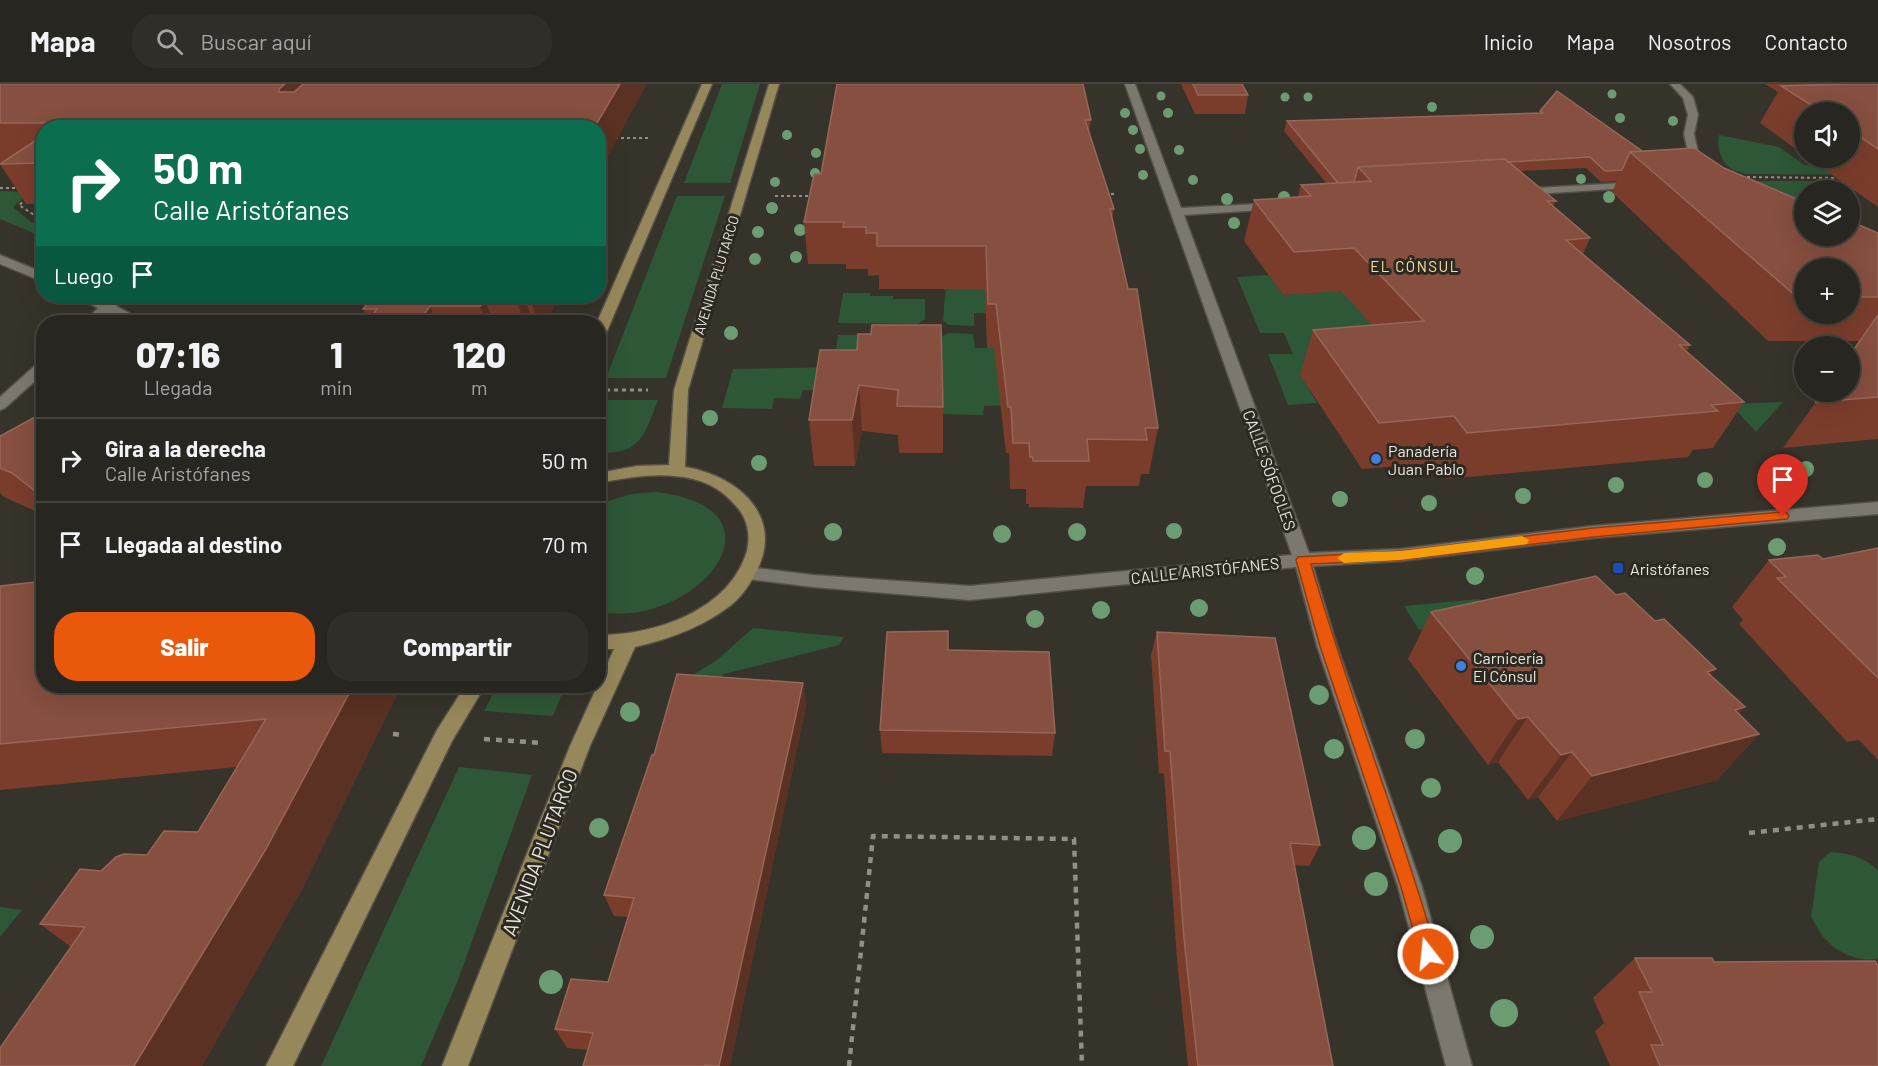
<!DOCTYPE html>
<html lang="es">
<head>
<meta charset="utf-8">
<style>
	:root { --surface:#282620; --page:#302e29; --text:#f1f3f6; --muted:#a5a5a5; --line:#44433e; --accent:#ea580c }
	body { margin:0; font-family:Barlow,sans-serif; background:var(--page); color:var(--text); height:100vh; display:flex; flex-direction:column; font-size:22px; white-space:nowrap }
	* { box-sizing:border-box; margin:0 }
	p { font-size:20px; color:var(--muted) }
	.icon { flex:none; width:33px; height:33px; fill:none; stroke:currentColor; stroke-width:2; stroke-linecap:round; stroke-linejoin:round }
	.map { position:relative; flex:1; overflow:hidden }
	.side { position:absolute; left:36px; top:231px; width:570px; height:378px; display:flex; flex-direction:column; background:var(--surface); border-radius:24px; box-shadow:0 6px 24px #0002,0 0 0 2px var(--line) }
	.side>* { flex:none }
	.banner { position:absolute; left:36px; top:36px; width:570px; height:183px; border-radius:24px; box-shadow:0 6px 24px #0002,0 0 0 2px var(--line); background:#0b6e4f; color:#fff; overflow:hidden }
	.buttons { position:absolute; left:1794px; top:18px; display:grid; gap:12px }
	.buttons a { display:grid; place-items:center; width:66px; height:66px; border-radius:50%; background:var(--surface); box-shadow:0 6px 24px #0002,0 0 0 2px var(--line); font-size:30px }
	.pin { position:absolute; display:grid; place-items:center; width:51px; height:51px; color:#fff; margin:-62px -26px; border-radius:50% 50% 50% 0; rotate:-45deg; box-shadow:0 0 6px #0007 }
	.pin .icon { rotate:45deg }
	.me { position:absolute; width:66px; margin:-33px; rotate:344deg; stroke-linejoin:round; filter:drop-shadow(0 0 4px #0008) }
	.turn { display:flex; align-items:center; gap:21px; height:126px; padding:0 18px; font-size:27px }
	.turn .icon { width:78px; height:78px; stroke-width:2.5 }
	.turn b { display:block; font-size:42px; line-height:51px }
	.then { display:flex; align-items:center; height:57px; padding:0 18px; background:#0003; gap:12px; font-size:22px }
	.eta { display:flex; justify-content:space-evenly; align-items:center; height:102px; text-align:center }
	.eta b { font-size:36px; font-weight:800; line-height:42px }
	.button { display:flex; gap:12px; margin-top:auto; padding:12px 18px }
	.button a { flex:1; height:69px; border-radius:24px; background:var(--accent); color:#fff; font-size:24px; font-weight:800; line-height:69px; text-align:center }
	.button a+a { background:var(--page); color:var(--text) }
	ul { padding:0; list-style:none }
	li { display:flex; align-items:center; gap:18px; height:84px; padding:0 18px; border-top:2px solid var(--line) }
	li div { flex:1 }
	li b { display:block; font-size:22px }
	li em { font-style:normal }
	header { display:flex; align-items:center; gap:36px; box-sizing:border-box; height:84px; padding:0 30px; background:var(--surface); border-bottom:2px solid var(--line) }
	header strong { font-size:28px }
	nav { display:flex; gap:33px; margin-inline-start:auto; font-size:21px }
	.search { width:420px; height:54px; background:var(--page); display:flex; align-items:center; gap:15px; box-sizing:border-box; padding:0 21px; border-radius:24px; color:var(--muted); font-size:22px }
	.map>svg:first-child { display:block }
	.green { fill:#2d5736 }
	.lines { fill:none; stroke-linecap:round; stroke-linejoin:round }
	.minor-casing { stroke:#535049; stroke-width:3 }
	.major-casing { stroke:#535049; stroke-width:3 }
	.path-far2 { stroke:#928f88; stroke-width:2; stroke-dasharray:3 3; stroke-linecap:butt }
	.path-far1 { stroke:#928f88; stroke-width:3; stroke-dasharray:4 4; stroke-linecap:butt }
	.path { stroke:#928f88; stroke-width:4.5; stroke-dasharray:6 6; stroke-linecap:butt }
	.minor { fill:#7c786e; fill-rule:evenodd }
	.major { fill:#96885a; fill-rule:evenodd }
	.tree { fill:#6c9c71 }
	.wall { fill:#7a3d2c; fill-rule:evenodd }
	.shaded-wall { fill:#5a3123 }
	.building { fill:#864f3f; stroke:#966758; stroke-width:1.5 }
	.route { fill:#ea580c; stroke:#983908; stroke-width:1.5 }
	.slow { fill:#f59e0b }
	.shop-dot { fill:#3f7fe0; stroke:#2c2921; stroke-width:2 }
	.transit-dot { fill:#1a4fb4; stroke:#2c2921; stroke-width:2 }
	.labels { text-anchor:middle; dominant-baseline:central; stroke-width:6; stroke-linejoin:round; paint-order:stroke }
	.far-street-label { font-size:14px; fill:#e9e7e1; stroke:#2c2921 }
	.far-neighbourhood-label { font-size:15px; letter-spacing:1.5px; fill:#fae1a6; stroke:#2c2921 }
	.poi-label { font-size:16px; fill:#e9e7e1; stroke:#2c2921; text-anchor:start }
	.street-label { font-size:16px; fill:#e9e7e1; stroke:#2c2921 }
	.near-street-label { font-size:20px; fill:#e9e7e1; stroke:#2c2921 }
</style>
</head>
<body>
<header>
<strong>Mapa</strong>
<div class="search"><svg class="icon" aria-label="search" viewBox="0 0 24 24"><circle cx="10" cy="10" r="6"/><path d="M15 15l6 6"/></svg>Buscar aquí</div>
<nav><a>Inicio</a><a>Mapa</a><a>Nosotros</a><a>Contacto</a></nav>
</header>
<div class="map">
<svg width="1878" height="982" viewBox="0 0 1878 982">
	<rect width="100%" height="100%" fill="#36332a"/>
	<path class="green" d="M722,0H760L730,99H684Z
		M1719,51L1779,63L1805,81L1873,82L1877,91L1745,90C1742,88 1739,88 1736,87C1722,83 1716,63 1719,51Z
		M1753,97H1878V106H1804V135Z
		M0,107L31,108L13,123L32,139H43V153L0,135Z
		M677,112H725L666,294H606Z
		M1585,172L1711,308L1309,305L1317,319L1288,321L1268,270H1293L1284,249H1260L1237,193L1269,191L1283,211L1589,186Z
		M947,184L1015,193L997,230L974,229V242L949,241L943,237Z
		M843,209H870V212H893V215H925V235L918,240L838,239Z
		M949,249L973,250L975,264H1009L1029,321L984,322L983,331L938,330L940,253Z
		M918,250L860,306H803L800,315L774,314L772,325L722,324L733,285L834,283L838,251Z
		M598,316H658C645,350 640,372 599,368Z
		M1783,318L1756,348L1730,320Z
		M656,408C795,424 698,545 599,528V420L631,410Z
		M1479,515L1489,528L1419,546L1404,522Z
		M753,544L844,553L839,561L724,590L710,602L680,599L717,576Z
		M497,602H565L553,632L484,627Z
		M459,683L532,691L458,896L421,982H321Z
		M1830,768C1850,769 1863,773 1878,786V874C1863,880 1839,869 1828,858C1821,852 1816,841 1811,833L1819,778Z
		M0,823L22,826L0,853Z"/>
	<g class="lines">
		<defs>
			<path id="minor" d="M1125,0H1135L1181,124L1277,119L1283,122L1277,125L1184,131L1309,469L1400,465L1593,442L1878,418V430L1593,454L1400,477L1313,482L1337,562L1422,803L1472,982H1446L1398,803L1317,562L1296,483L970,516L813,503L747,495L741,493L738,489L741,485L747,483L813,491L970,502L1292,471Z
				M1670,0H1680L1693,13L1698,31L1694,50L1698,68L1706,85L1705,87H1697L1688,68L1684,50L1688,31L1683,14Z
				M1639,98L1643,99V103L1520,111L1514,108L1520,105Z
				M0,171L44,189V198L0,180Z
				M76,212H93L106,218L113,212H126L116,222L146,238H129L109,229L98,238H84L98,224Z
				M44,277V289L5,324L0,326V313L39,278Z"/>
			<path id="major" d="M702,0H712L605,252L598,256L597,238Z
				M769,0H779L688,306L685,383C740,392 787,435 754,492C748,503 741,513 731,521C703,543 669,555 635,563L590,662L468,982H442L570,662L614,565H598V551C655,551 729,527 747,467C751,450 747,433 735,421C724,408 710,399 693,395C662,387 629,393 598,399V389L637,382L669,381L674,306Z
				M465,602H485L452,657L293,982H266L437,646Z"/>
		</defs>
		<use href="#minor" class="minor-casing"/>
		<use href="#major" class="major-casing"/>
		<path class="path-far2" d="M615,54H649
			M1741,93L1841,94
			M0,104H20
			M1105,110H1116
			M775,112H813
			M27,115L19,121L40,135H44"/>
		<path class="path-far1" d="M598,306H648"/>
		<path class="path" d="M393,650L405,651
			M484,655L543,659
			M1749,749L1878,735
			M849,982L873,752L1074,755L1082,982"/>
		<use href="#minor" class="minor"/>
		<use href="#major" class="major"/>
	</g>
	<g class="tree">
		<circle cx="1612" cy="10" r="4.5"/>
		<circle cx="1161" cy="12" r="4.5"/>
		<circle cx="1285" cy="13" r="4.5"/>
		<circle cx="1308" cy="13" r="4.5"/>
		<circle cx="1432" cy="23" r="5"/>
		<circle cx="1125" cy="29" r="5"/>
		<circle cx="1168" cy="29" r="5"/>
		<circle cx="1620" cy="34" r="5"/>
		<circle cx="1673" cy="37" r="5"/>
		<circle cx="1133" cy="46" r="5"/>
		<circle cx="787" cy="51" r="5"/>
		<circle cx="1140" cy="65" r="5"/>
		<circle cx="1179" cy="66" r="5"/>
		<circle cx="816" cy="69" r="5"/>
		<circle cx="815" cy="89" r="5"/>
		<circle cx="1143" cy="91" r="5"/>
		<circle cx="1581" cy="95" r="5"/>
		<circle cx="1193" cy="96" r="5"/>
		<circle cx="775" cy="98" r="5"/>
		<circle cx="1284" cy="113" r="6"/>
		<circle cx="1609" cy="113" r="6"/>
		<circle cx="1227" cy="115" r="6"/>
		<circle cx="772" cy="124" r="6"/>
		<circle cx="1234" cy="139" r="6"/>
		<circle cx="800" cy="146" r="6"/>
		<circle cx="758" cy="148" r="6"/>
		<circle cx="796" cy="173" r="6"/>
		<circle cx="755" cy="175" r="6"/>
		<circle cx="731" cy="249" r="7"/>
		<circle cx="710" cy="334" r="8"/>
		<circle cx="759" cy="379" r="8"/>
		<circle cx="1806" cy="385" r="8"/>
		<circle cx="1705" cy="396" r="8"/>
		<circle cx="1616" cy="401" r="8"/>
		<circle cx="1523" cy="412" r="8"/>
		<circle cx="1340" cy="415" r="8"/>
		<circle cx="1429" cy="419" r="8"/>
		<circle cx="1174" cy="447" r="8"/>
		<circle cx="833" cy="448" r="9"/>
		<circle cx="1077" cy="448" r="9"/>
		<circle cx="1002" cy="450" r="9"/>
		<circle cx="1777" cy="463" r="9"/>
		<circle cx="1475" cy="492" r="9"/>
		<circle cx="1199" cy="524" r="9"/>
		<circle cx="1101" cy="526" r="9"/>
		<circle cx="1035" cy="535" r="9"/>
		<circle cx="1319" cy="611" r="10"/>
		<circle cx="630" cy="628" r="10"/>
		<circle cx="1415" cy="655" r="10"/>
		<circle cx="1334" cy="665" r="10"/>
		<circle cx="1431" cy="704" r="10"/>
		<circle cx="599" cy="744" r="10"/>
		<circle cx="1364" cy="754" r="12"/>
		<circle cx="1450" cy="757" r="12"/>
		<circle cx="1376" cy="800" r="12"/>
		<circle cx="1482" cy="853" r="12"/>
		<circle cx="551" cy="898" r="12"/>
		<circle cx="1504" cy="929" r="14"/>
	</g>
	<path class="wall" d="M0,0L598,44H44V120H26L0,80L2,78H0Z
		M837,0L1091,36L1089,48L1114,125L1112,135L1158,344L1149,390H1141L1139,402H1086L1083,424L1029,423V420H1026V405H1010L1009,369H1006L994,264H987L985,205H879V191L868,192V185H846V180H808L804,138L821,90Z
		M1181,0H1242L1248,11L1245,30H1195Z
		M1765,0H1878V123L1808,74H1850V28H1804V71L1760,39L1778,8Z
		M1540,27L1642,67L1724,84L1878,149V355L1783,364L1823,308H1850V270L1859,257H1768L1612,108L1617,97L1601,98L1586,84L1520,87L1556,117L1553,122L1590,154L1583,170L1690,261L1686,268L1744,318L1713,364L1693,366L1688,373L1446,395L1434,379L1362,385L1300,291L1313,246L1372,241L1341,207L1283,211L1244,157L1254,116L1298,113L1301,101L1327,100L1284,47L1287,37L1539,29ZM1804,184H1850V230H1804Z
		M360,212H559L546,238H367L368,237L363,225L365,222Z
		M857,266L943,323V369H899L898,351L862,347L855,382H814L809,336Z
		M44,328V431L4,413L0,409V352Z
		M1878,464V676L1859,656L1847,658L1739,540L1743,536L1732,523L1769,476L1823,475Z
		M0,502L44,602H401L302,805L202,982H0L71,863L40,840L101,787L147,771L198,748L237,683L0,706Z
		M1616,511L1655,537L1716,585L1711,591L1745,623L1739,630L1759,650L1717,696L1557,737L1538,713L1528,716L1498,678L1488,681L1408,575L1431,528Z
		M1157,548L1320,761L1309,782L1294,781L1333,982H1188L1177,876L1164,690L1159,689L1151,571Z
		M948,566L1055,649L1052,672L882,669L880,646Z
		M803,599L806,622L730,982H583L588,966L567,964L555,945L608,898L628,833L614,832L604,811L654,671Z
		M1635,874L1714,878L1878,982H1610L1595,947L1604,939L1593,914Z"/>
	<path class="shaded-wall" d="M285,0H340L295,42L279,8V5Z
		M620,0H647L598,91V44H594Z
		M518,212H524L533,238H524L516,215Z
		M529,212H559L546,238H538Z
		M485,215L493,238H486L480,222Z
		M430,222L436,238H419Z
		M859,301L862,347L855,382L852,336Z
		M1716,585L1677,631L1707,588Z
		M803,599L806,622L730,982H719Z
		M353,602H401L302,805L202,982H134Z
		M1745,623L1709,663L1759,650L1717,696L1557,737L1592,692L1735,626Z
		M1528,633L1498,678L1488,681L1518,635Z
		M1572,668L1538,713L1528,716L1561,671Z"/>
	<path class="building" d="M0,0H285L279,5V8H294L303,0H620L594,44H56L63,39H0Z
		M837,0H1083L1091,36H1085L1114,125H1110L1128,205H1137L1158,344H1145L1147,356L1087,355L1089,377H1033V373H1030L1029,359H1013L1011,323H1008L996,220H988L986,162H877V149H866V143H843L844,138H804L814,90H821Z
		M1193,0H1242L1248,11H1198Z
		M1846,0H1878V65L1850,46V28H1822L1781,2Z
		M1557,7L1642,67L1630,68L1622,86L1605,87L1590,73L1508,78L1505,75L1358,83L1354,98L1338,99L1287,37L1543,29L1540,27Z
		M44,51V79L0,80Z
		M1694,64L1724,84L1804,118V152H1850V137L1878,149V213H1850V184H1804V213H1797L1630,68Z
		M1505,75L1556,117H1547L1590,154L1566,156L1690,261H1679L1744,318L1711,321L1718,327L1467,349L1454,332L1379,339L1313,246L1424,237L1354,164L1294,168L1254,116L1311,112L1301,101L1371,97L1358,83Z
		M373,212H518L516,215H485L480,222H430L419,238H367L377,225H363Z
		M1878,231V313L1816,318L1824,308H1850V271Z
		M872,241H941L943,323L897,322L898,306L859,301L852,336H809L820,266H857L858,250H871Z
		M44,328V414L12,389L0,384V352Z
		M1878,464V594L1777,494L1786,493L1769,476L1818,471L1823,475Z
		M1596,492L1616,511L1625,509L1655,537L1664,535L1716,585L1707,588L1745,623L1735,626L1759,650L1592,692L1572,668L1561,671L1528,633L1518,635L1431,528Z
		M44,497V602H353L266,765L134,982H0V964L85,843L40,840L80,785L101,787L116,773L124,770L147,771L164,747L198,748L266,635L0,660V502Z
		M948,547V566L1049,568L1055,649L880,646L887,548Z
		M1157,548L1275,554L1320,761L1290,759L1333,982H1198L1184,855L1170,667H1165Z
		M677,590L803,599L719,982L705,981L704,982H583L593,949L555,945L571,895L608,898L634,814L604,811L652,671H654Z
		M1635,874H1712L1714,878L1875,877L1878,882V982H1660L1651,961H1663L1639,908H1652Z"/>
	<path class="route" d="M1783,428L1787,429L1789,432L1787,435L1593,453L1400,476L1311,480C1349,612 1400,739 1437,870L1435,877L1428,879L1422,877L1401,803L1320,562L1296,476L1298,473L1400,467L1593,444Z"/>
	<path class="slow" d="M1522,452L1529,456L1527,460L1400,476L1344,479L1337,474L1344,469L1400,467Z"/>
	<g class="shop-dot">
		<circle cx="1376" cy="375" r="6"/>
		<circle cx="1461" cy="582" r="6"/>
	</g>
	<rect class="transit-dot" x="1612" y="478" width="12" height="12" rx="3"/>
	<g class="labels">
		<g class="far-street-label">
			<text transform="translate(716 191) rotate(-73)">AVENIDA PLUTARCO</text>
		</g>
		<g class="far-neighbourhood-label">
			<text x="1415" y="182">EL CÓNSUL</text>
		</g>
		<g class="poi-label">
			<text x="1388" y="366">Panadería<tspan x="1388" dy="18">Juan Pablo</tspan></text>
			<text x="1630" y="484">Aristófanes</text>
			<text x="1473" y="573">Carnicería<tspan x="1473" dy="18">El Cónsul</tspan></text>
		</g>
		<g class="street-label">
			<text transform="translate(1270 386) rotate(70)">CALLE SÓFOCLES</text>
			<text transform="translate(1205 486) rotate(-6)">CALLE ARISTÓFANES</text>
		</g>
		<g class="near-street-label">
			<text transform="translate(539 768) rotate(-69)">AVENIDA PLUTARCO</text>
		</g>
	</g>
</svg>
<div class="buttons">
<a><svg class="icon" aria-label="sound" viewBox="0 0 24 24"><path d="M4 9h4l5-4v14l-5-4H4zM17 9q2 3 0 6"/></svg></a>
<a><svg class="icon" aria-label="layers" viewBox="0 0 24 24"><path d="M12 4l9 5-9 5-9-5zM3 14l9 5 9-5"/></svg></a>
<a>+</a>
<a>−</a>
</div>
<div class="pin" style="left:1783px;top:432px;background:#d93025"><svg class="icon" aria-label="arrive" viewBox="0 0 24 24"><path d="M6 21V4h12l-3 4 3 4H6"/></svg></div>
<svg class="me" style="left:1428px;top:870px" viewBox="-20 -20 40 40"><circle r="17" fill="#ea580c" stroke="#fff" stroke-width="3"/><path d="M0-11L8 9 0 5-8 9z" fill="#fff"/></svg>
<div class="banner">
<div class="turn"><svg class="icon" aria-label="right" viewBox="0 0 24 24"><path d="M7 20v-9h11M14 6l5 5-5 5"/></svg><div><b>50 m</b>Calle Aristófanes</div></div>
<div class="then">Luego<svg class="icon" aria-label="arrive" viewBox="0 0 24 24"><path d="M6 21V4h12l-3 4 3 4H6"/></svg></div>
</div>
<section class="side">
<div class="eta">
<div><b>07:16</b><p>Llegada</p></div>
<div><b>1</b><p>min</p></div>
<div><b>120</b><p>m</p></div>
</div>
<ul>
<li><svg class="icon" aria-label="right" viewBox="0 0 24 24"><path d="M7 20v-9h11M14 6l5 5-5 5"/></svg><div><b>Gira a la derecha</b><p>Calle Aristófanes</p></div><em>50 m</em></li>
<li><svg class="icon" aria-label="arrive" viewBox="0 0 24 24"><path d="M6 21V4h12l-3 4 3 4H6"/></svg><div><b>Llegada al destino</b></div><em>70 m</em></li>
</ul>
<div class="button"><a>Salir</a><a>Compartir</a></div>
</section>
</div>
</body>
</html>
